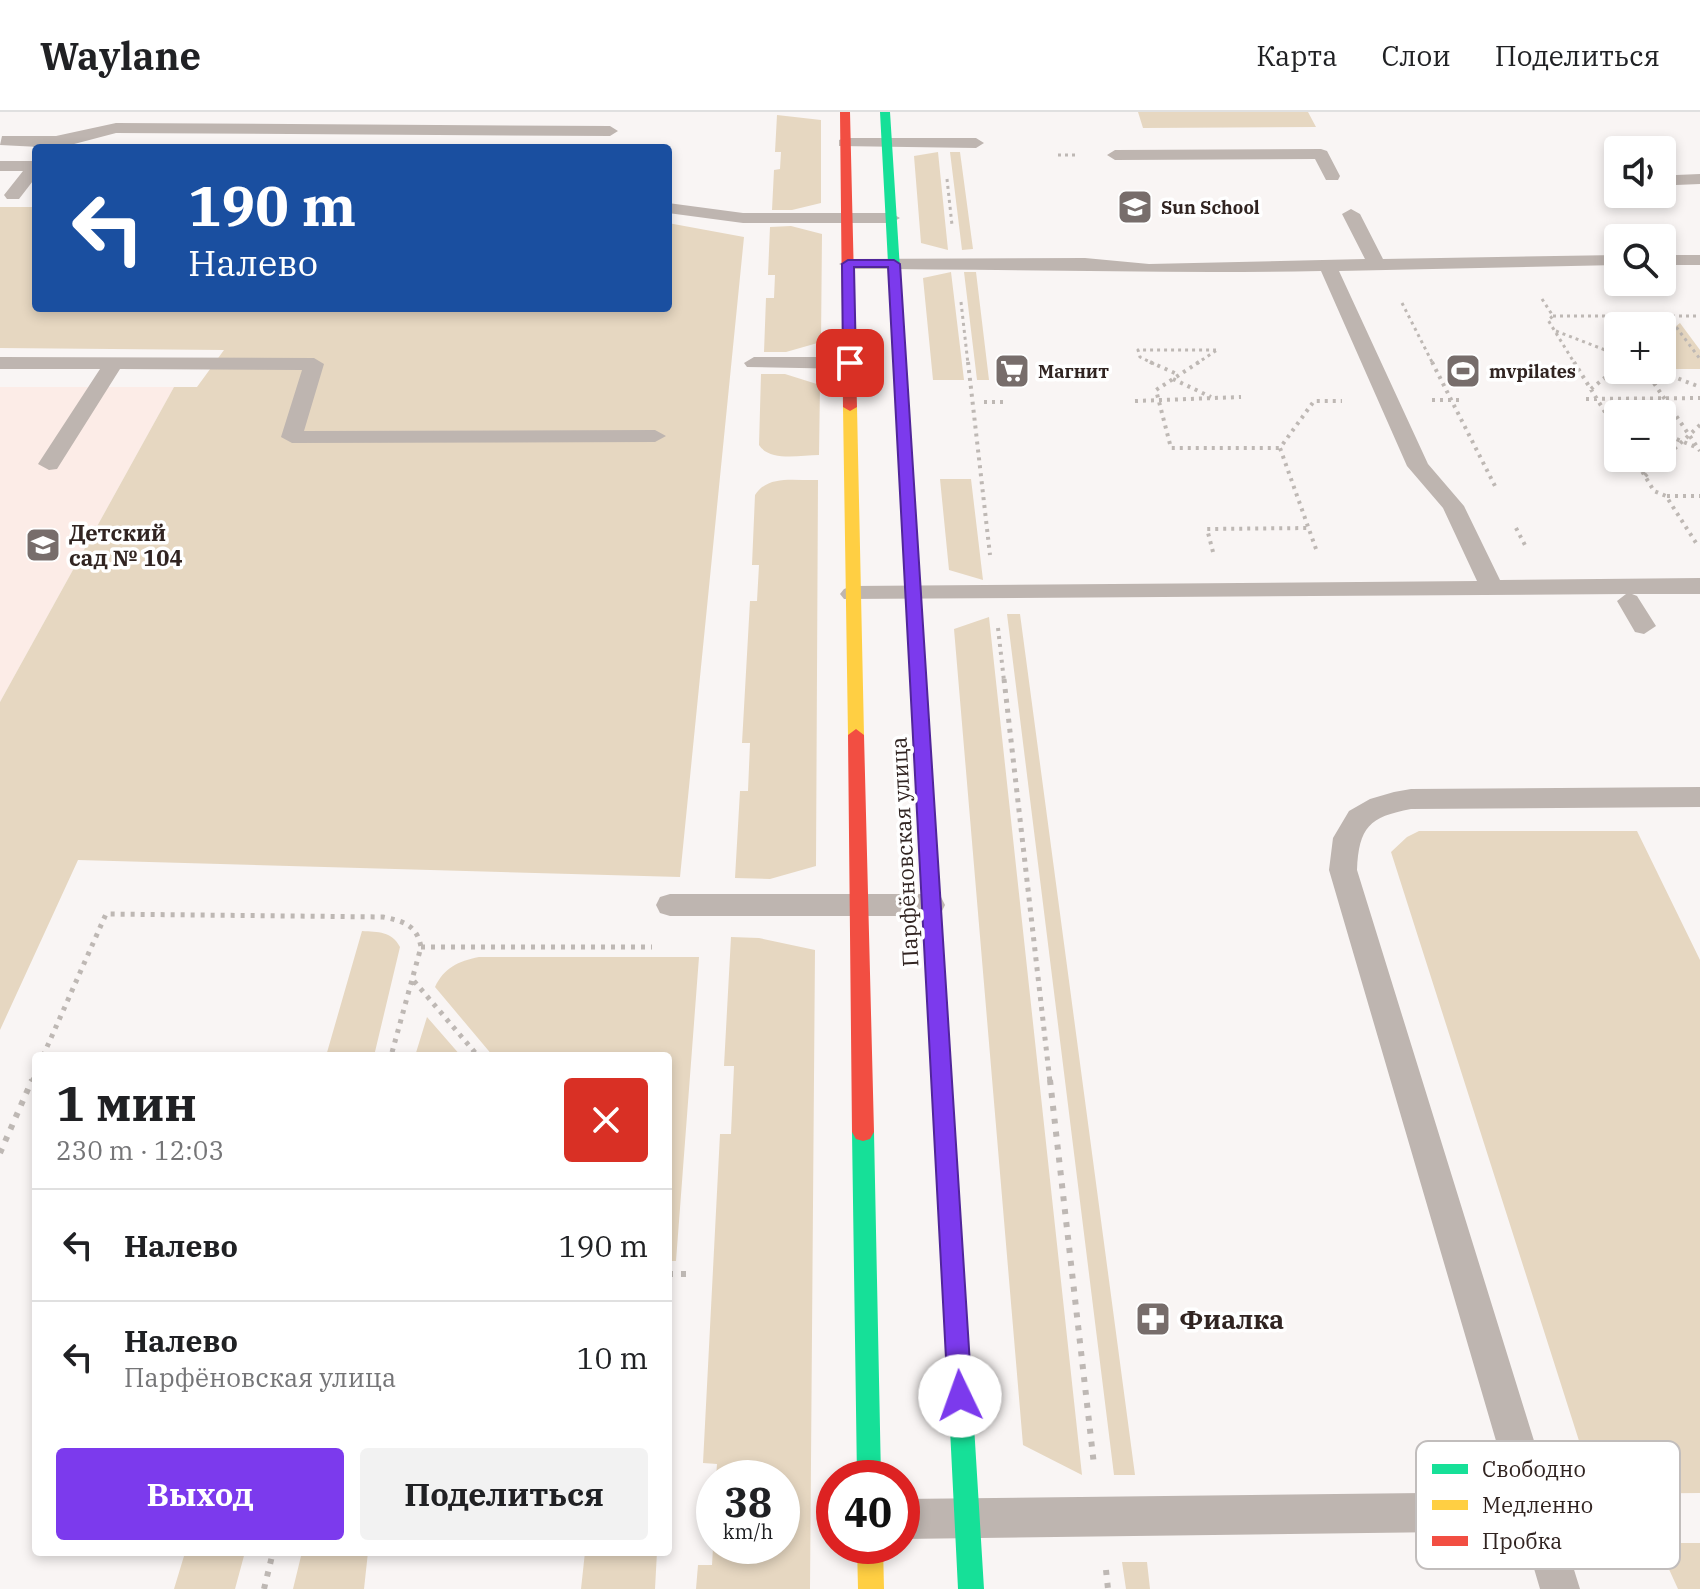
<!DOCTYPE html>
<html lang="ru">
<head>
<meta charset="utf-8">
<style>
	:root { --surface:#fff; --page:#f2f2f2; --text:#202124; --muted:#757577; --line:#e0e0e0; --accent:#7c3aed }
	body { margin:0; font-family:"IBM Plex Serif",serif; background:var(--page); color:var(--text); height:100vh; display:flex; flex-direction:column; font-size:30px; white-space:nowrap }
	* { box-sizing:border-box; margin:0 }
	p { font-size:26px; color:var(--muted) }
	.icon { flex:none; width:44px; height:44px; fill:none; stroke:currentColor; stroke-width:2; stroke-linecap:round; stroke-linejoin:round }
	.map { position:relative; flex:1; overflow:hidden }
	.sheet { position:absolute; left:32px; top:940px; width:640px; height:504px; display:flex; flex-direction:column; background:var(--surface); border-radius:8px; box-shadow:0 4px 12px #0003 }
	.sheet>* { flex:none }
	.guide { position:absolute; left:32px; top:32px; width:640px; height:168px; border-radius:8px; box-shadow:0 4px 12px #0003; background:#1a4fa0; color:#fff; overflow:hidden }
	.tools { position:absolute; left:1604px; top:24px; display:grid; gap:16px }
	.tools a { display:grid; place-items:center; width:72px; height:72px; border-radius:8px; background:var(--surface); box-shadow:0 4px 12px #0003; font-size:40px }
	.speed { position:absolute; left:696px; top:1348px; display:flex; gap:16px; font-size:40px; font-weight:700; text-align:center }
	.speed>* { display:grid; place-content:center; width:104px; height:104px; border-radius:50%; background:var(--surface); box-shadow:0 4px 12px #0003; line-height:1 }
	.speed small { font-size:20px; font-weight:400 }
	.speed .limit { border:12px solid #d22; background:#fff; color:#111 }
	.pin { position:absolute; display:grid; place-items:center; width:68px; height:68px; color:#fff; margin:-34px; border-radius:16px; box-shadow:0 4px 12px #0006 }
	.me { position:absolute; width:88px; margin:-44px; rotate:357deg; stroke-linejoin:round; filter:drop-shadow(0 0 6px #0008) }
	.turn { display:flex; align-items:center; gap:28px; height:168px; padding:0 24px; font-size:36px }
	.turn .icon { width:104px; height:104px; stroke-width:2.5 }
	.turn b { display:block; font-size:56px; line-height:68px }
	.round { display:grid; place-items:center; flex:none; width:84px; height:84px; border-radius:8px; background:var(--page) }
	.summary { display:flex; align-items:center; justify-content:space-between; height:136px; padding:0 24px }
	h1 { font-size:48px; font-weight:800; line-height:60px }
	.action { display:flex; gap:16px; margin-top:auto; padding:16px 24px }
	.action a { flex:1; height:92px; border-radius:8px; background:var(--accent); color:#fff; font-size:32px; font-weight:800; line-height:92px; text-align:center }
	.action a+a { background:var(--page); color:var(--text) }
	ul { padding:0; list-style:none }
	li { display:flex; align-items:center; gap:24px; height:112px; padding:0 24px; border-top:2px solid var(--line) }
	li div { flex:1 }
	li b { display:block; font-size:30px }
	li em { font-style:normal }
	header { display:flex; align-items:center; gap:48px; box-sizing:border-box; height:112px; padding:0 40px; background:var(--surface); border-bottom:2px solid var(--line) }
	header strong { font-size:38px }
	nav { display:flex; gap:44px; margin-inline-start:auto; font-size:28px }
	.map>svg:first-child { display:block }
	.built { fill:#fcece7 }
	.green { fill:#e6d7c1 }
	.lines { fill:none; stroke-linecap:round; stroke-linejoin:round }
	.path-far3 { stroke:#beb8b4; stroke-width:3; stroke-dasharray:3 4; stroke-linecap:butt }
	.path-far2 { stroke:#beb8b4; stroke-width:4; stroke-dasharray:3 5; stroke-linecap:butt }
	.path-far1 { stroke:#beb8b4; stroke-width:5; stroke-dasharray:4 6; stroke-linecap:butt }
	.path { stroke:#beb8b4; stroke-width:6; stroke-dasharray:5 8; stroke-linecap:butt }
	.lane { fill:#beb5b0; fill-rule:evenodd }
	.fast { fill:#16e098; fill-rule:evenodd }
	.slow { fill:#ffcf43; fill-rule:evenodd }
	.jam { fill:#f24e42; fill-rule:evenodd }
	.route { fill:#7c3aed; stroke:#51269a; stroke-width:2 }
	.labels { text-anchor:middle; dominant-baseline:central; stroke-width:7; stroke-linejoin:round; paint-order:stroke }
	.far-poi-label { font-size:18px; font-weight:bold; fill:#312421; stroke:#fff; text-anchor:start }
	.poi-label { font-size:22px; font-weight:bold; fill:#312421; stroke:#fff; text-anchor:start }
	.street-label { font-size:22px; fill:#312421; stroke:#fff }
	.near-poi-label { font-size:26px; font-weight:bold; fill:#312421; stroke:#fff; text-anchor:start }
	.key { fill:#fff; stroke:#c1bdbc; stroke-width:2 }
	.key-label { font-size:22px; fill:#312421 }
</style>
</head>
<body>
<header>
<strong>Waylane</strong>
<nav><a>Карта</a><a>Слои</a><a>Поделиться</a></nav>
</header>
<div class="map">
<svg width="1700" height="1477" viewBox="0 0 1700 1477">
	<rect width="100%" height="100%" fill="#f9f5f4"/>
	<path class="built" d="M0,275H174L0,590Z"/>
	<path class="green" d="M1138,0H1308L1316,15L1143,16Z
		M777,3L821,8V91L792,98H772L774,58L780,57L781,40H775Z
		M938,40L948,138L921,131L914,44Z
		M950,40H960L973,137L962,138Z
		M0,95H36V196H668V111L744,125L680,765L78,748L0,918V590L174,275H197L224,238L0,236Z
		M791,114L822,122L821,230L786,240H764L766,186H774L775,163H768L770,115Z
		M951,160L964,268H933L923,166Z
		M964,160H976L989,268H977Z
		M1680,211L1700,238V257H1665L1662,225Z
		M761,262H785L820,273L819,343C800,343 770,350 759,333Z
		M940,367H971L983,468L949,458Z
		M818,368L816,754L770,767L735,766L740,679H748L750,631H742L750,489H757L759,453H752L755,383C768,362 796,369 818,368Z
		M1007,502H1020L1135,1363H1114Z
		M989,505L1082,1363L1023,1333L954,517Z
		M1419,719H1637L1700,848V1381L1596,1382L1391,740L1407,725Z
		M362,819C378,820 392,819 400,835L374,944H326Z
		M731,825L759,826L815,838L810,1477H696L698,1453H712L714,1418V1434H782V1366H716L717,1352L703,1351L720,1022H731L734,954H724Z
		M479,845H699L676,1149H668V944H493L435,875C444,856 458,849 479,845Z
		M427,905L461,944H415Z
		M1657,1431H1700V1477H1678Z
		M216,1440H245L235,1477H174L184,1444H214Z
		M302,1440H368L364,1477H293Z
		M585,1440H657L655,1477H581Z
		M1122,1450H1147L1150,1477H1126Z"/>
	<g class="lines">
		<path class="path-far3" d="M1058,43H1077
			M947,67L952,113
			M1542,187L1553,204L1548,208L1575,252
			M961,190L968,252
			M1402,191L1433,252
			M1553,204H1700
			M1668,204L1700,247
			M1609,205L1618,218
			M1662,218L1672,209
			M1556,219L1618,243
			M1154,252L1140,245L1138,238H1216
			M1196,252L1217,238"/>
		<path class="path-far2" d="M968,250L990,443
			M1150,250L1177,262
			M1199,250L1156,278L1171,336H1280
			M1432,250L1497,378
			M1574,250L1618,321
			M1645,258L1700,339
			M1656,258L1700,275
			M1173,267L1211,285
			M1591,277L1618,255
			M1586,287L1700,286
			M1432,288H1463
			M1135,289L1241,285
			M984,290H1008
			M1604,297L1618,303
			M1662,321L1698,336
			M1634,346L1654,379L1666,384L1698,434
			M1645,364L1700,313
			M1667,384H1700
			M1516,416L1526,435
			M1316,437L1280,336L1314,289H1342
			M1213,440L1207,417L1309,416
			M998,516L1004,569"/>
		<path class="path-far1" d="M1004,567L1050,970
			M421,835H652
			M414,869L478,944
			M43,944L106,802L383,805C403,809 417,813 421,835L391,944
			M32,970L36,960"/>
		<path class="path" d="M1050,968L1094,1353
			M0,1041L32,968
			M668,1162H694
			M1106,1458L1108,1477
			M264,1477L273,1440"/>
		<path class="lane" d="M116,11L610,14L618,19L610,24L116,21L59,36L0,33L2,24H56Z
			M845,26H976L984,31L976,36L839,34V28Z
			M1321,37L1327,39L1340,64L1338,68H1326L1315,47L1115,48L1107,43L1115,38Z
			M0,49H36V65L19,87H7L4,83L23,59H0Z
			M1700,62V72L1676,73L1668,68L1676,63Z
			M668,91L743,101H891L900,106L891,111H743L668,101Z
			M1351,97L1360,102L1383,147L1618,143V153L1339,159L1428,352L1464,394L1500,468L1700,466V482H1632L1637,484L1656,514L1644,522L1635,520L1617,489L1626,482L844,487L840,482L844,477L852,474L1477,469L1443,396L1407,354L1321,159C1163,162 1006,157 848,157L839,152L848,147L1085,146L1149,152L1365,147L1342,102Z
			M1662,143H1700V153H1662Z
			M0,245L314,246L324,252L304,319L655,318L666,324L655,330L292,331L281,325L302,258L120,257L57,357L49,358L38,352L100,257H0Z
			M754,245H850L860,251L850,257L747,255L744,251Z
			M1700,675V695L1411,697C1369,705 1359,715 1357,758L1580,1477H1540L1523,1419L902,1427V1387L1511,1380L1329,758L1333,726L1349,699L1370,687L1394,680L1411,677Z
			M670,782H931L941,785L945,793L941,801L931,804H670L660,801L656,793L660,785Z"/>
		<path class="fast" d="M880,0H890L950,944L947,950L940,953L933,950L930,944Z
			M863,1011L870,1013L874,1020L881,1366H857L852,1020L856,1013Z
			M961,1285L969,1289L973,1297L984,1477H958L949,1297L953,1289Z"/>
		<path class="slow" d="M850,291L857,295L864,623L856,629L848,623L843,295Z
			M940,935L947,938L950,944L973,1297L969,1305L961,1309L953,1305L949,1297L930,944L933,938Z
			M857,1434H883L884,1477H858Z"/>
		<path class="jam" d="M840,0H850L857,295L850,299L843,295Z
			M856,617L864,623L874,1020L870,1027L863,1029L856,1027L852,1020L848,623Z"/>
	</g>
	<path class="route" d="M894,148L900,152L972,1284L968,1292L960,1296L951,1292L948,1284L888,155H854L856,251L850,254L843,251L842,152L848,148Z"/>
	<defs>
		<symbol id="school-square" viewBox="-11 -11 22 22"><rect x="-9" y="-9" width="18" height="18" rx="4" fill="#776d6b" stroke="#fff"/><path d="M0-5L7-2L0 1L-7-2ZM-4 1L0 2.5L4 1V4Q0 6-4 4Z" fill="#fff"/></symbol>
		<symbol id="supermarket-square" viewBox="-11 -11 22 22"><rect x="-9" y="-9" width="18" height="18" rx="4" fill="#776d6b" stroke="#fff"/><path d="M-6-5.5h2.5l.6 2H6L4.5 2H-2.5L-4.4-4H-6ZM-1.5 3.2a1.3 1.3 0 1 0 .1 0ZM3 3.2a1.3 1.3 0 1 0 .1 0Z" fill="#fff"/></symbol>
		<symbol id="stadium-square" viewBox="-11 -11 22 22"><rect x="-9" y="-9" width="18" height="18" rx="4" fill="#776d6b" stroke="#fff"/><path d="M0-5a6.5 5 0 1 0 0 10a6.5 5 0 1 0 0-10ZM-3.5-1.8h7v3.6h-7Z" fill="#fff"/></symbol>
		<symbol id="pharmacy-square" viewBox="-11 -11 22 22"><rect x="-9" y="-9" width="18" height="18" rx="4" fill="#776d6b" stroke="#fff"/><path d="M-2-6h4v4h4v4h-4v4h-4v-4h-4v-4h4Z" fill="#fff"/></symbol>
	</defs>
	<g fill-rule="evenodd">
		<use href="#school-square" x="1115" y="75" width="40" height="40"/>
		<use href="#supermarket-square" x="992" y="239" width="40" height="40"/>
		<use href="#stadium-square" x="1443" y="239" width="40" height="40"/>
		<use href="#school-square" x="23" y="413" width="40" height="40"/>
		<use href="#pharmacy-square" x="1133" y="1187" width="40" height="40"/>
	</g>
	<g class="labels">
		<g class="far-poi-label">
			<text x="1161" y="95">Sun School</text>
			<text x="1038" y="259">Магнит</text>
			<text x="1489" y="259">mvpilates</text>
		</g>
		<g class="poi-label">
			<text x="69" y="420">Детский<tspan x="69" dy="25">сад № 104</tspan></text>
		</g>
		<g class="street-label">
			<text transform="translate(904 740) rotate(-93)">Парфёновская улица</text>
		</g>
		<g class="near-poi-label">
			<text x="1179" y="1207">Фиалка</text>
		</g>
	</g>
	<rect x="1416" y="1329" width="264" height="128" rx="12" class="key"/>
	<rect x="1432" y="1352" width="36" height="10" fill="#16e098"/>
	<rect x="1432" y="1388" width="36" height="10" fill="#ffcf43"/>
	<rect x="1432" y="1424" width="36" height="10" fill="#f24e42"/>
	<g class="key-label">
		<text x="1482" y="1365">Свободно</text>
		<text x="1482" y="1401">Медленно</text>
		<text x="1482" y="1437">Пробка</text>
	</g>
</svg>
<div class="tools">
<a><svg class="icon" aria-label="sound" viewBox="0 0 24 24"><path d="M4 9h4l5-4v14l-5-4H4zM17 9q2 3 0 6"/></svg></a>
<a><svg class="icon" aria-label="search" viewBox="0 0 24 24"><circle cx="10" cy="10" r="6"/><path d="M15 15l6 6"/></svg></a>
<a>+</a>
<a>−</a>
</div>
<div class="speed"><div>38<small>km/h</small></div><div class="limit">40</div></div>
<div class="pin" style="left:850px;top:251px;background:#d93025"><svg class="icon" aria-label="arrive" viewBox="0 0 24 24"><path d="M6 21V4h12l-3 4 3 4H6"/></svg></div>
<svg class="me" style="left:960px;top:1284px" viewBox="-20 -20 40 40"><circle r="19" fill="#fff"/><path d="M0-13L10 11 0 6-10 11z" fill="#7c3aed"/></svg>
<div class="guide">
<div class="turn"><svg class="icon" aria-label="left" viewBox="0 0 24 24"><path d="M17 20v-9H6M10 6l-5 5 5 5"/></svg><div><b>190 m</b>Налево</div></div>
</div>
<section class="sheet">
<div class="summary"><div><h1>1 мин</h1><p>230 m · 12:03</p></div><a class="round" style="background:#d93025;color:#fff"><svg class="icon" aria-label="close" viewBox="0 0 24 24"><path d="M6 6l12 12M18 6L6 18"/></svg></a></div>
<ul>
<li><svg class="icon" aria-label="left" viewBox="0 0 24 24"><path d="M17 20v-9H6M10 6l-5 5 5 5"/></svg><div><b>Налево</b></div><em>190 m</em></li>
<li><svg class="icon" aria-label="left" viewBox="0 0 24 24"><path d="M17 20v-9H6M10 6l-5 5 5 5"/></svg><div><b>Налево</b><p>Парфёновская улица</p></div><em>10 m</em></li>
</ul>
<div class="action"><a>Выход</a><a>Поделиться</a></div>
</section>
</div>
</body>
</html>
